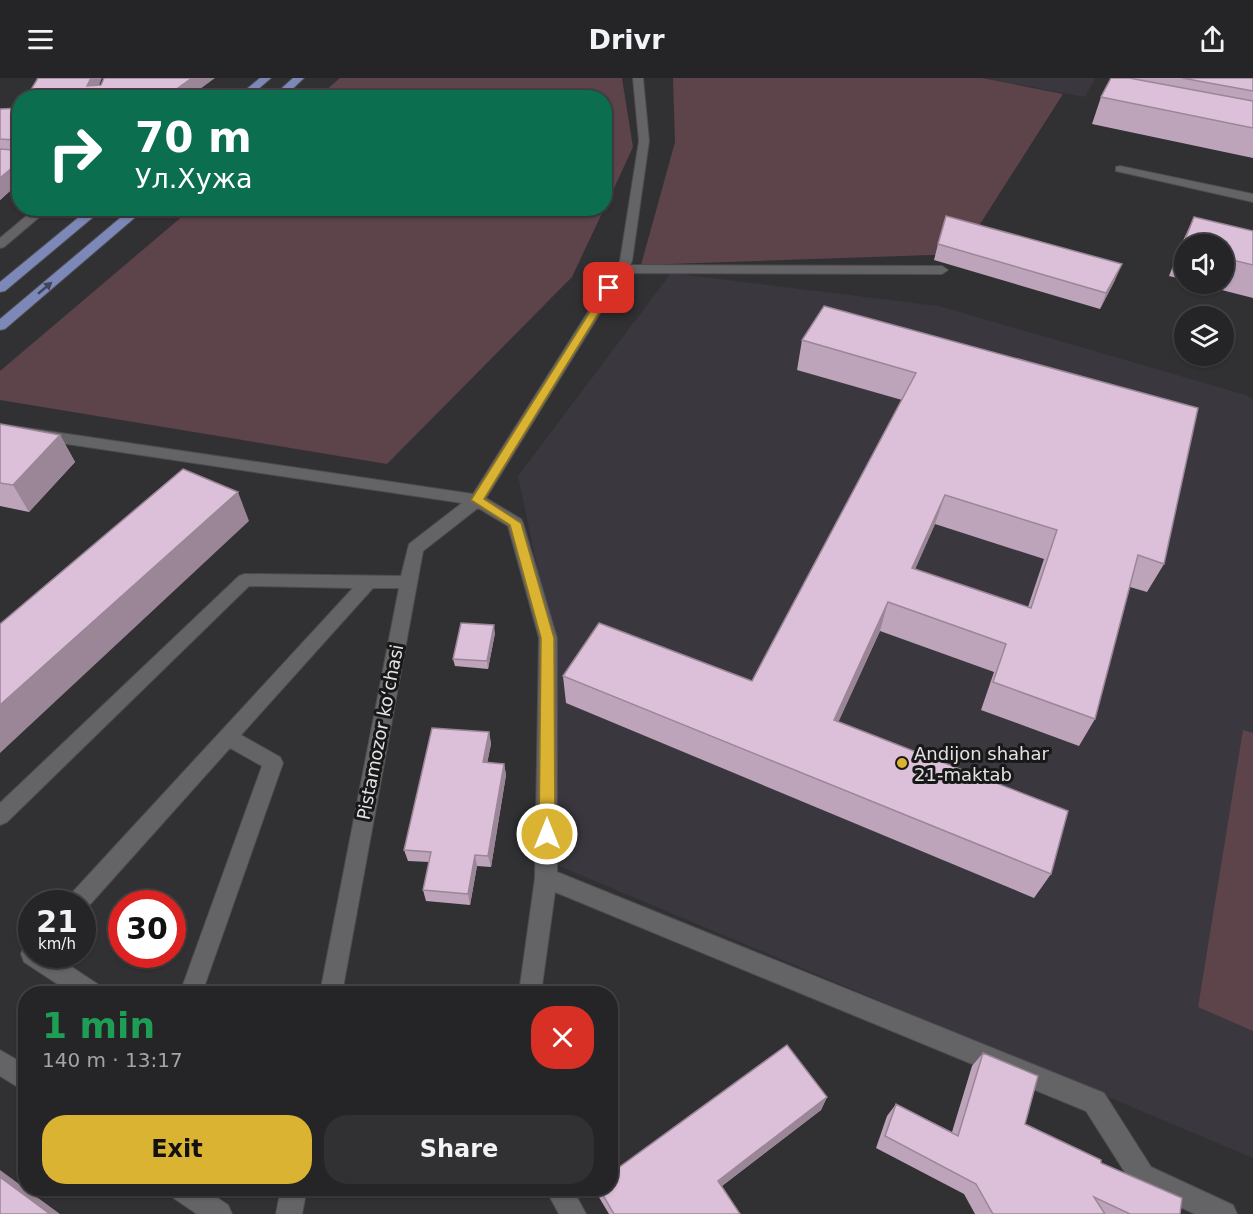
<!DOCTYPE html>
<html lang="en">
<head>
<meta charset="utf-8">
<style>
	:root { --surface:#252426; --page:#313032; --text:#f1f3f6; --muted:#a3a4a7; --line:#424143; --accent:#dab333 }
	body { margin:0; font-family:"DejaVu Sans",sans-serif; background:var(--page); color:var(--text); height:100vh; display:flex; flex-direction:column; font-size:22px; white-space:nowrap }
	* { box-sizing:border-box; margin:0 }
	p { font-size:20px; color:var(--muted) }
	.icon { flex:none; width:33px; height:33px; fill:none; stroke:currentColor; stroke-width:2; stroke-linecap:round; stroke-linejoin:round }
	.map { position:relative; flex:1; overflow:hidden }
	.panel { position:absolute; left:18px; top:908px; width:600px; height:210px; display:flex; flex-direction:column; background:var(--surface); border-radius:24px; box-shadow:0 2px 4px #0004,0 0 0 2px var(--line) }
	.panel>* { flex:none }
	.top-card { position:absolute; left:12px; top:12px; width:600px; height:126px; border-radius:24px; box-shadow:0 2px 4px #0004,0 0 0 2px var(--line); background:#0b6e4f; color:#fff; overflow:hidden }
	.buttons { position:absolute; left:1174px; top:156px; display:grid; gap:12px }
	.buttons a { display:grid; place-items:center; width:60px; height:60px; border-radius:50%; background:var(--surface); box-shadow:0 2px 4px #0004,0 0 0 2px var(--line); font-size:30px }
	.speed { position:absolute; left:18px; top:812px; display:flex; gap:12px; font-size:30px; font-weight:700; text-align:center }
	.speed>* { display:grid; place-content:center; width:78px; height:78px; border-radius:50%; background:var(--surface); box-shadow:0 2px 4px #0004,0 0 0 2px var(--line); line-height:1 }
	.speed small { font-size:15px; font-weight:400 }
	.speed .limit { border:9px solid #d22; background:#fff; color:#111 }
	.pin { position:absolute; display:grid; place-items:center; width:51px; height:51px; color:#fff; margin:-26px; border-radius:12px; box-shadow:0 3px 9px #0006 }
	.me { position:absolute; width:66px; margin:-33px; rotate:0deg; stroke-linejoin:round; filter:drop-shadow(0 0 4px #0008) }
	.turn { display:flex; align-items:center; gap:21px; height:126px; padding:0 24px; font-size:27px }
	.turn .icon { width:78px; height:78px; stroke-width:2.5 }
	.turn b { display:block; font-size:42px; line-height:51px }
	.round { display:grid; place-items:center; flex:none; width:63px; height:63px; border-radius:24px; background:var(--page) }
	.summary { display:flex; align-items:center; justify-content:space-between; height:102px; padding:0 24px }
	h1 { font-size:36px; font-weight:700; line-height:45px; color:#1e9e55 }
	.action { display:flex; gap:12px; margin-top:auto; padding:12px 24px }
	.action a { flex:1; height:69px; border-radius:24px; background:var(--accent); color:#111; font-size:24px; font-weight:700; line-height:69px; text-align:center }
	.action a+a { background:var(--page); color:var(--text) }
	header { display:flex; justify-content:space-between; align-items:center; height:78px; padding:0 24px; background:var(--surface); font-size:27px; font-weight:700 }
	.map>svg:first-child { display:block }
	.built { fill:#3a373f }
	.green { fill:#5d434a }
	.lines { fill:none; stroke-linecap:round; stroke-linejoin:round }
	.minor-casing { stroke:#4d4d4f; stroke-width:2 }
	.major-casing { stroke:#4d4d4f; stroke-width:2 }
	.minor { fill:#646366; fill-rule:evenodd }
	.major { fill:#7b88b8; fill-rule:evenodd }
	.wall { fill:#bda4ba; fill-rule:evenodd }
	.shaded-wall { fill:#9a8697 }
	.building { fill:#dcbfd8; stroke:#9a8697; stroke-width:1.5; fill-rule:evenodd }
	.oneway { fill:#404559 }
	.route { fill:#dab333; stroke:#8e7421; stroke-width:1.5 }
	.poi-dot { fill:#dab333; stroke:#181819; stroke-width:2 }
	.labels { text-anchor:middle; dominant-baseline:central; stroke-width:6; stroke-linejoin:round; paint-order:stroke }
	.street-label { font-size:18px; fill:#e3e2e4; stroke:#181819 }
	.poi-label { font-size:18px; fill:#e3e2e4; stroke:#181819; text-anchor:start }
</style>
</head>
<body>
<header><svg class="icon" aria-label="menu" viewBox="0 0 24 24"><path d="M4 6h16M4 12h16M4 18h16"/></svg>Drivr<svg class="icon" aria-label="share" viewBox="0 0 24 24"><path d="M12 15V3M7 8l5-5 5 5M5 13v7h14v-7"/></svg></header>
<div class="map">
<svg width="1253" height="1136" viewBox="0 0 1253 1136">
	<rect width="100%" height="100%" fill="#313032"/>
	<path class="built" d="M982,0H1095L1085,19Z
		M671,195L939,228L1246,317L1253,322V1080L545,782L558,588L518,398Z"/>
	<path class="green" d="M340,0H622L633,69L605,130L604,20L318,19Z
		M673,0H982L1063,16L961,176L641,187L675,64Z
		M191,131V130L604,131L572,199L387,386L0,322V293Z
		M1243,652L1253,655V953L1198,929Z"/>
	<g class="lines">
		<defs>
			<path id="minor" d="M633,0H643L649,63L632,183L630,187L942,188L948,192L942,196L625,195L486,420L521,441L523,445L557,560V794L1104,1015L1151,1089L1233,1127L1237,1136H1195L1133,1107L1086,1033L555,814L541,915H519L535,800L539,560L508,448L478,430L423,473L342,915H320L399,510H373L241,657L280,679L283,685L202,915H180L262,688L230,670L85,832L82,833V825H66L69,818L353,510L249,508L7,744L0,747V725L239,498L245,496L401,498L409,466L462,425L0,356V346L473,416L620,183L639,63Z
				M1120,88L1253,116V124L1116,93V89Z
				M36,130H50L4,169L0,170V160Z
				M32,865V876H52L99,907L102,915H71L24,884L21,876L24,868Z
				M0,972L26,987V1014L0,998Z
				M168,1110H203L228,1127L232,1136H197L172,1119Z
				M281,1110H307L302,1136H276Z
				M545,1110H572L586,1136H559Z"/>
			<path id="major" d="M260,0H271L248,20H236Z
				M293,0H304L283,20H271Z
				M90,130H104L5,213L0,214V204Z
				M132,130H146L5,251L0,252V241Z"/>
		</defs>
		<use href="#minor" class="minor-casing"/>
		<use href="#major" class="major-casing"/>
		<use href="#minor" class="minor"/>
		<use href="#major" class="major"/>
	</g>
	<path class="wall" d="M1111,0H1253V80L1092,46L1101,19Z
		M0,31H19L20,104L0,122Z
		M1194,139L1253,153V220L1198,206H1224V166H1185V202L1169,198L1181,167Z
		M938,166L1115,202L1100,231L934,182Z
		M802,262L1198,330L1164,486L1147,514L1130,509L1095,641L1079,668L981,632L994,594L880,553L838,644L1051,796L1034,820L566,625L563,598L752,603L902,322L797,292ZM935,446L1044,481L1028,529L915,491Z
		M0,346L60,357L75,384L29,434L0,428Z
		M495,555L488,591L455,588L453,581Z
		M489,654L491,666L487,685L504,686L506,697L491,789L477,788L470,827L426,823L423,812L429,784L408,783L404,772Z
		M983,975L1025,1046L1101,1085L1180,1136H975L964,1116L876,1070L887,1038L896,1026L952,1054L972,988Z
		M827,1019L821,1032L722,1108L740,1136H609L597,1116V1110H610Z"/>
	<path class="shaded-wall" d="M91,0H102L94,20L87,8Z
		M192,0H215L188,20H164Z
		M20,83V104L0,122V100Z
		M1122,186L1115,202L1100,231L1106,215Z
		M60,357L75,384L29,434L13,407Z
		M238,414L249,443L0,675V627Z
		M945,417L935,446L903,519L912,490Z
		M888,524L880,553L827,669L834,642Z
		M494,547L495,555L488,591L487,583Z
		M489,654L491,666L485,696L483,684Z
		M504,686L506,697L491,789L488,778Z
		M475,777L477,788L470,827L468,816Z
		M827,1019L821,1032L715,1113L718,1103Z
		M0,1092L60,1136H50L0,1099Z"/>
	<path class="building" d="M38,0H91L87,8L101,7L104,0H192L164,20H124L115,18L114,20H26Z
		M1111,0H1129L1253,23V50L1101,19Z
		M1182,0H1253V13Z
		M20,30V83L0,100V71L13,72L16,70L15,62L0,61V31Z
		M946,138L1122,186L1106,215L938,166Z
		M1194,139L1253,153V187L1224,180V166H1185V170L1182,169Z
		M824,228L1198,330L1164,486L1138,477L1095,641L993,604L1006,566L888,524L834,642L1068,733L1051,796L563,598L599,545L752,603L916,295L802,262ZM945,417L1057,452L1031,530L912,490Z
		M0,346L60,357L13,407L0,405Z
		M183,391L238,414L0,627V546Z
		M461,545L494,547L487,583L453,581Z
		M432,650L489,654L483,684L504,686L488,778L475,777L468,816L423,812L431,774L404,772Z
		M787,967L827,1019L718,1103L740,1136H614L599,1110H610V1096Z
		M983,975L1038,998L1025,1046L1101,1082V1085L1182,1120L1180,1136H1130L1094,1119L1105,1136H993L976,1106L885,1058L896,1026L958,1058Z
		M0,1099L50,1136H0Z"/>
	<defs><path id="oneway-solid" d="M-6-.8H1V-3.2L6.5 0L1 3.2V.8H-6Z" transform="scale(1.5)"/></defs>
	<use class="oneway" href="#oneway-solid" transform="translate(45 210) rotate(-40)"/>
	<path class="route" d="M609,207L614,210L484,421L521,445L554,560L555,756L552,761L547,763L541,761L539,756L541,560L510,447L471,422L605,210Z"/>
	<circle class="poi-dot" cx="902" cy="685" r="6"/>
	<g class="labels">
		<g class="street-label">
			<text transform="translate(380 654) rotate(-79)">Pistamozor koʻchasi</text>
		</g>
		<g class="poi-label">
			<text x="914" y="675">Andijon shahar<tspan x="914" dy="21">21-maktab</tspan></text>
		</g>
	</g>
</svg>
<div class="buttons">
<a><svg class="icon" aria-label="sound" viewBox="0 0 24 24"><path d="M4 9h4l5-4v14l-5-4H4zM17 9q2 3 0 6"/></svg></a>
<a><svg class="icon" aria-label="layers" viewBox="0 0 24 24"><path d="M12 4l9 5-9 5-9-5zM3 14l9 5 9-5"/></svg></a>
</div>
<div class="speed"><div>21<small>km/h</small></div><div class="limit">30</div></div>
<div class="pin" style="left:609px;top:210px;background:#d93025"><svg class="icon" aria-label="arrive" viewBox="0 0 24 24"><path d="M6 21V4h12l-3 4 3 4H6"/></svg></div>
<svg class="me" style="left:547px;top:756px" viewBox="-20 -20 40 40"><circle r="17" fill="#dab333" stroke="#fff" stroke-width="3"/><path d="M0-11L8 9 0 5-8 9z" fill="#fff"/></svg>
<div class="top-card">
<div class="turn"><svg class="icon" aria-label="right" viewBox="0 0 24 24"><path d="M7 20v-9h11M14 6l5 5-5 5"/></svg><div><b>70 m</b>Ул.Хужа</div></div>
</div>
<section class="panel">
<div class="summary"><div><h1>1 min</h1><p>140 m · 13:17</p></div><a class="round" style="background:#d93025;color:#fff"><svg class="icon" aria-label="close" viewBox="0 0 24 24"><path d="M6 6l12 12M18 6L6 18"/></svg></a></div>
<div class="action"><a>Exit</a><a>Share</a></div>
</section>
</div>
</body>
</html>
